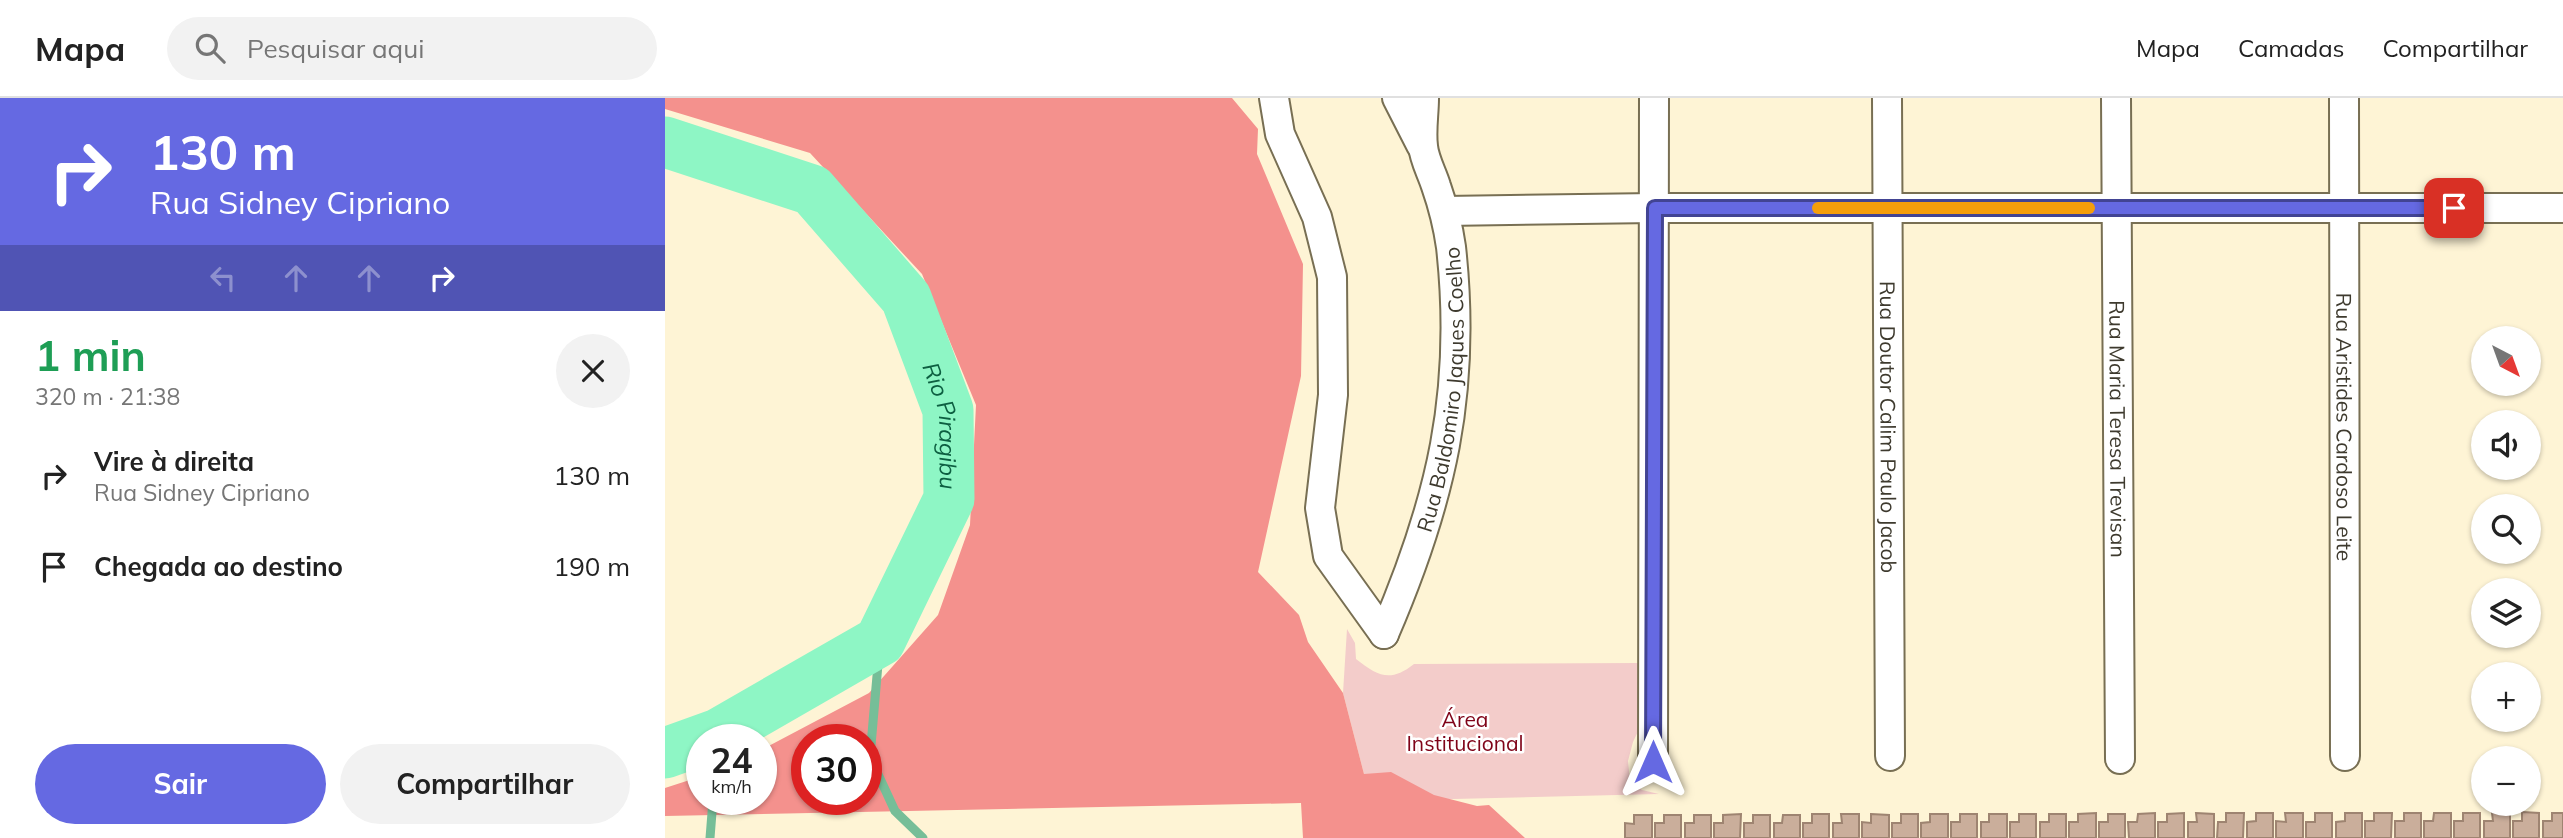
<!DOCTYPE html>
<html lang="pt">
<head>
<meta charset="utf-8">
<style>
	:root { --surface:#fff; --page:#f2f2f2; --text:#222; --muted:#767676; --line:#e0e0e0; --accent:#6569e2 }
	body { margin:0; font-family:Mulish,sans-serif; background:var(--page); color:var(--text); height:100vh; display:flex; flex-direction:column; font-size:26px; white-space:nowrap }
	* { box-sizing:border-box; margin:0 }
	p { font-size:23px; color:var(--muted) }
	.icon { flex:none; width:38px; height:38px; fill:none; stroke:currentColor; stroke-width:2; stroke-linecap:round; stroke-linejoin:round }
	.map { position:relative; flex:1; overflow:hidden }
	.drawer { display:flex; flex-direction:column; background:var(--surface); width:665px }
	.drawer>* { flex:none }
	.hud { background:#6569e2; color:#fff; overflow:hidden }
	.needle { width:46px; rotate:139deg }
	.controls { position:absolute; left:1806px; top:228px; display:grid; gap:14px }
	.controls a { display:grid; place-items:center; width:70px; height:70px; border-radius:50%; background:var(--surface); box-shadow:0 2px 5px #0004; font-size:35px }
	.speed { position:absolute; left:21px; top:626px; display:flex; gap:14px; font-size:35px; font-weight:700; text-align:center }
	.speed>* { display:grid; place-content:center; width:91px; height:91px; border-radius:50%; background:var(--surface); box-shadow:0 2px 5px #0004; line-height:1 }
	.speed small { font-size:18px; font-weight:400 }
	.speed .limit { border:10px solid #d22; background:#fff; color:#111 }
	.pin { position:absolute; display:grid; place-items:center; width:60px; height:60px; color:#fff; margin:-30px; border-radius:14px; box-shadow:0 4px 10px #0006 }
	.me { position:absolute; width:77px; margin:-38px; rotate:0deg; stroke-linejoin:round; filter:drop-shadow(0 0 5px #0008) }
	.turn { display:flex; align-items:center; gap:24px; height:147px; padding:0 35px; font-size:32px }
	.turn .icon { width:91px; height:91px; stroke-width:2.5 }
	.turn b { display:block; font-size:49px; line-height:60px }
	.lanes { display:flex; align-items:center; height:66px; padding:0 35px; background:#0003; justify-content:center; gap:35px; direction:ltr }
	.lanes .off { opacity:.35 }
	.round { display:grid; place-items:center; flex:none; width:74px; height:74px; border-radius:37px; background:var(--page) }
	.headline { display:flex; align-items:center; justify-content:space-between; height:119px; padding:0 35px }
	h1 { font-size:42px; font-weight:700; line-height:52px; color:#1e9e55 }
	.action { display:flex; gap:14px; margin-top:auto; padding:14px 35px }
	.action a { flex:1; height:80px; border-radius:42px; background:var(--accent); color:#fff; font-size:28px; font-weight:700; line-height:80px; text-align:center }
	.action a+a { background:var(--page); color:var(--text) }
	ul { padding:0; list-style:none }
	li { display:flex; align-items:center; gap:21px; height:91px; padding:0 35px }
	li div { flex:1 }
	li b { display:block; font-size:26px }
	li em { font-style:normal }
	header { display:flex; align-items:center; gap:42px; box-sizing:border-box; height:98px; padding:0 35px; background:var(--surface); border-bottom:2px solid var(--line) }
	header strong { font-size:33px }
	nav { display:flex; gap:38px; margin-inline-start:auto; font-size:24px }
	.search { width:490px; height:63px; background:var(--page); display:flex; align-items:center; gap:18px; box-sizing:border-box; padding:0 24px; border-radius:38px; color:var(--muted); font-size:26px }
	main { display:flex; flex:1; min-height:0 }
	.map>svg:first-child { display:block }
	.green { fill:#f3ccca }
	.forest { fill:#f4918d; fill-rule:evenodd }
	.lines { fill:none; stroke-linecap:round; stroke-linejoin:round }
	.stream { stroke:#76be98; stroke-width:9 }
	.river { stroke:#8ef6c5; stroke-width:51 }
	.building { fill:#caae9b; stroke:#9e8471; stroke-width:2 }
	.minor-casing { stroke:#786f53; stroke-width:32 }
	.minor { stroke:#fff; stroke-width:28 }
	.route-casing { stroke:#424493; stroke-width:18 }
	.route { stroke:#6569e2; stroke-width:12 }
	.slow { stroke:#f59e0b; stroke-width:12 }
	.labels { text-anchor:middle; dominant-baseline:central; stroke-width:5; stroke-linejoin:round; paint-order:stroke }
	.street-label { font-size:21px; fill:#3e3a2e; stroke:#fff }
	.park-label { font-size:21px; fill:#7f0318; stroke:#fff }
	.water-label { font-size:23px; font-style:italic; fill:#0d5f41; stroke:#fff }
</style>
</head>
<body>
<header>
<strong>Mapa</strong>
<div class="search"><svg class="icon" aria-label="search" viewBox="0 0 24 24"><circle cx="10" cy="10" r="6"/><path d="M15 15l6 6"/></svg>Pesquisar aqui</div>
<nav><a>Mapa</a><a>Camadas</a><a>Compartilhar</a></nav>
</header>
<main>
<section class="drawer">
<div class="hud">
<div class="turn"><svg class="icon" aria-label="right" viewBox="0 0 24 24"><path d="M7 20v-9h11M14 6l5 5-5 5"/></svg><div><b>130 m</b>Rua Sidney Cipriano</div></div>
<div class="lanes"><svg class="icon off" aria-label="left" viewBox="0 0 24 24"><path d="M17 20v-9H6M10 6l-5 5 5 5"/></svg><svg class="icon off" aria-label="ahead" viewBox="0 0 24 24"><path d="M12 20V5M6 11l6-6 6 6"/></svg><svg class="icon off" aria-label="ahead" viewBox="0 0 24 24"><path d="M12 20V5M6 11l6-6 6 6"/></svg><svg class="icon" aria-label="right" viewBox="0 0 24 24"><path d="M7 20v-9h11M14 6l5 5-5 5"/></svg></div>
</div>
<div class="headline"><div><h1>1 min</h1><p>320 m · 21:38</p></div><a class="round"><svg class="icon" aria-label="close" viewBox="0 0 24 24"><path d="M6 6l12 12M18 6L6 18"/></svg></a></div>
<ul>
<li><svg class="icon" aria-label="right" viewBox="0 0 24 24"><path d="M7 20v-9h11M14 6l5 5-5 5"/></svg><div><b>Vire à direita</b><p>Rua Sidney Cipriano</p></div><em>130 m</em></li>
<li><svg class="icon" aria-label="arrive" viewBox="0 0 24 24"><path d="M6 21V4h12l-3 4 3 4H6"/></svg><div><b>Chegada ao destino</b></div><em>190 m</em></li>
</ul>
<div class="action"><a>Sair</a><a>Compartilhar</a></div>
</section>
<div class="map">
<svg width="1898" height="740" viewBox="0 0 1898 740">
	<rect width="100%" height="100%" fill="#fef4d5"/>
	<path class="green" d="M682,531L690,545L691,561C713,578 725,585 749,566L974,565L977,590V625L968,644L963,663L965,683L977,692L994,696L706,703L678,595Z"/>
	<path class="forest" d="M0,0H567L593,31L592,56L638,166L636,278L593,474L634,517L643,544L678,595L699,676L726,674L769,697L812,708L824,707L860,740H638L636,705L0,718V690L37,678V702H96V652L204,595L273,517L305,427L311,307L257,176L145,55L0,11ZM142,642H201V702H142Z"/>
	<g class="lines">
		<path class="stream" d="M215,543L205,659L230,713L258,740
			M53,642V636
			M45,740L48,702"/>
		<path class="river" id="s1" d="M0,44L147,92L241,200L283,312L284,401L215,543L53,636L0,655"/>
	</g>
	<path class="building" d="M1845,714V740H1819V723H1828L1827,715Z
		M1857,714L1874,715V740H1848V723H1857Z
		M1431,715V740H1404V724H1413V716Z
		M1490,715V740H1464L1463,724H1472L1473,716Z
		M1519,715V740H1493V724H1502V716Z
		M1531,715L1549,716V740H1523V724H1532Z
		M1561,715H1579L1578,740H1552L1553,724H1561Z
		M1591,715H1608V740H1582V724L1591,723Z
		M1620,715H1638V740H1611V723L1621,724Z
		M1650,715H1667V740H1641V724H1650Z
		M1680,715H1697V740H1671V724L1680,723Z
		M1709,715H1727L1726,740H1700V723H1709Z
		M1739,715H1756V740H1730V723H1739Z
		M1769,715H1786V740H1759V723H1768Z
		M1798,715H1815V740H1789V723H1798Z
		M1887,715H1898V740H1878V723H1887Z
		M1076,716L1075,740H1049V725H1058V717Z
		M1147,716H1164V740H1138V725H1147Z
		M1176,716H1194V740H1168V725H1177Z
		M1206,716L1224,717V740H1197V724L1206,725Z
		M1236,716H1253V740H1227V725H1236Z
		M1265,716H1283V740H1256V725L1265,724Z
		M1295,716H1312V740H1286V724H1295Z
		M1324,716H1342V740H1316V724H1324Z
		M1354,716H1371V740H1345V724H1354Z
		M1384,716H1401V740H1375V724H1384Z
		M1443,716H1460V740H1434V724H1443Z
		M969,717H987V740H960V725L969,726Z
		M999,717H1016V740H990V725H999Z
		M1029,717H1046V740H1020V725H1029Z
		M1088,717H1105V740H1079V725H1088Z
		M1118,717H1135V740H1109V725H1117Z"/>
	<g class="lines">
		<defs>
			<g id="minor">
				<path d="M609,0L615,36L652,119L667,179L668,297L655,410L663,458L719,536"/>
				<path d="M732,0L756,47"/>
				<path id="s2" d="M1222,0L1225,658"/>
				<path id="s3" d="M1451,0L1455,661"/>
				<path id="s4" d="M1679,0L1680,658"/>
				<path d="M780,113L990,110H1898"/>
				<path id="s5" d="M719,536C776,404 802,294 786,149C783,128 778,108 771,88C767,75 759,61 758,48C756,32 759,16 759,0"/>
				<path d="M988,664L989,0"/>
			</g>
		</defs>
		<use href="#minor" class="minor-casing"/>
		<use href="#minor" class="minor"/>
	</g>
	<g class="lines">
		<defs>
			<path id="route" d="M988,664L990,110H1789"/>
		</defs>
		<use href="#route" class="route-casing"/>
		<use href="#route" class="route"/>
		<path class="slow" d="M1153,110H1424"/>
	</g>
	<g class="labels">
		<g class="street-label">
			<text stroke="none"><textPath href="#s5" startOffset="254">Rua Baldomiro Jaques Coelho</textPath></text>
			<text stroke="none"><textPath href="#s2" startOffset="329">Rua Doutor Calim Paulo Jacob</textPath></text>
			<text stroke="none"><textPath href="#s4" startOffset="329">Rua Aristides Cardoso Leite</textPath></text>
			<text stroke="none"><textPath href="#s3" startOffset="331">Rua Maria Teresa Trevisan</textPath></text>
		</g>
		<g class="park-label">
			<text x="800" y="621">Área<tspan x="800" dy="24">Institucional</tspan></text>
		</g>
		<g class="water-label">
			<text stroke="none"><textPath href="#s1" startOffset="432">Rio Piragibu</textPath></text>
		</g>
	</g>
</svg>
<div class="controls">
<a><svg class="needle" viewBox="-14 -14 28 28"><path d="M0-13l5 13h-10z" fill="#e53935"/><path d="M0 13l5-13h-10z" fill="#767676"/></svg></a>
<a><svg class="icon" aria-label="sound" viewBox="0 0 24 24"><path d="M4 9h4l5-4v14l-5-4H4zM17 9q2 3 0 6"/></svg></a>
<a><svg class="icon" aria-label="search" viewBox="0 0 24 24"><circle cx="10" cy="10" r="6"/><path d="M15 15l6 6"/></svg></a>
<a><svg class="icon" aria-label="layers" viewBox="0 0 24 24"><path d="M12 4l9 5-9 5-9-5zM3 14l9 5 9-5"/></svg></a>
<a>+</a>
<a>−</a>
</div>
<div class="speed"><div>24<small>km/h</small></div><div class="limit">30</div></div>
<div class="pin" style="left:1789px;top:110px;background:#d93025"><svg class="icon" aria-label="arrive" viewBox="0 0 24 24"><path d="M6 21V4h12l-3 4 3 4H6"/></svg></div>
<svg class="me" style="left:988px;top:664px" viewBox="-20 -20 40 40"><path d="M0-17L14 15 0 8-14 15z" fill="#6569e2" stroke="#fff" stroke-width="4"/></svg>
</div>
</main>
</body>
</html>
